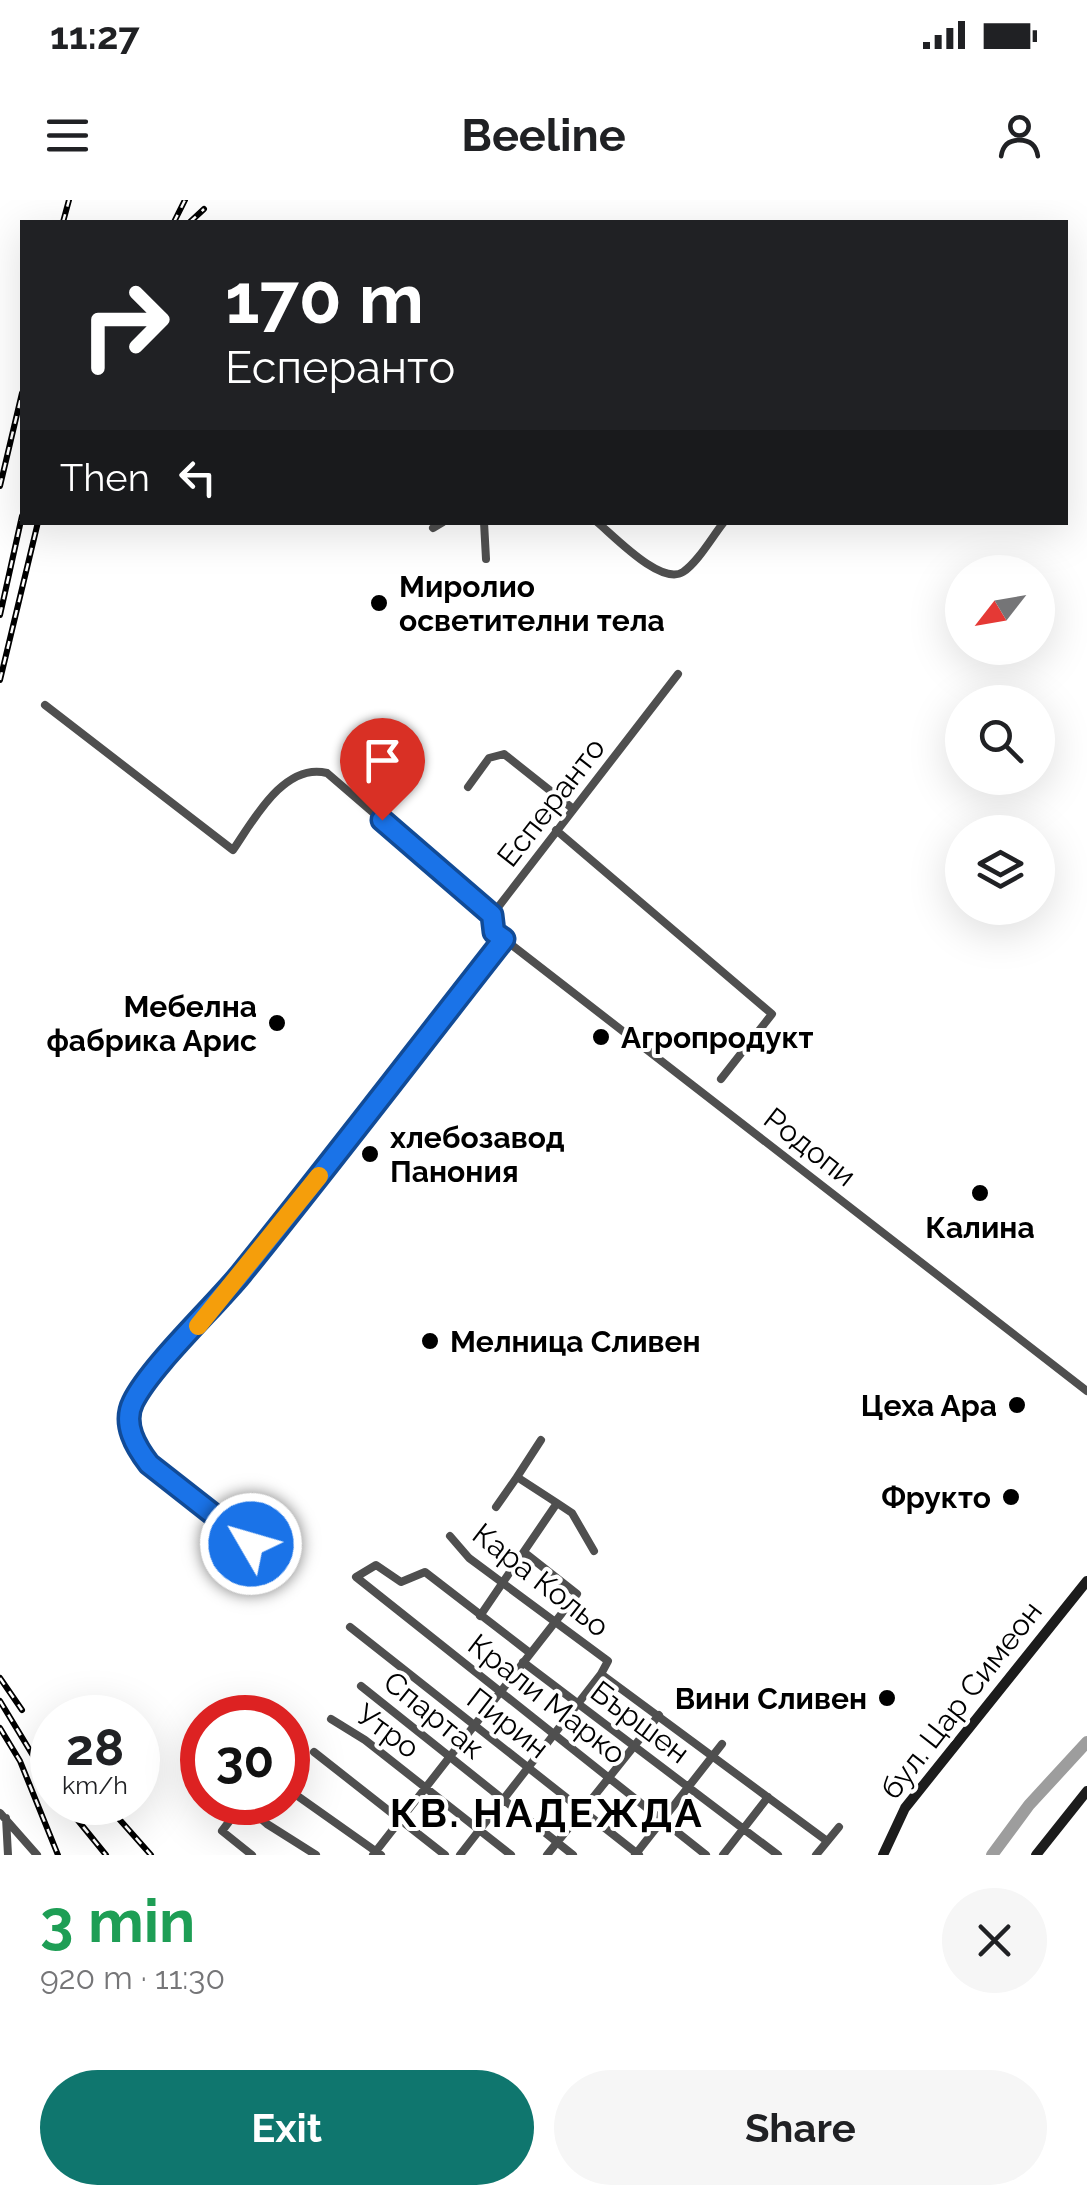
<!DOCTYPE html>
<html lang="en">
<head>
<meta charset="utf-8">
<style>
	:root { --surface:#fff; --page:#f6f6f6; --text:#202124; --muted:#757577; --accent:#0f766e }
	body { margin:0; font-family:Raleway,sans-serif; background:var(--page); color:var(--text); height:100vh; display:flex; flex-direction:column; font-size:38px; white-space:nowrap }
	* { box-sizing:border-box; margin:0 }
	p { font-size:32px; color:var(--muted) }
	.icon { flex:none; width:55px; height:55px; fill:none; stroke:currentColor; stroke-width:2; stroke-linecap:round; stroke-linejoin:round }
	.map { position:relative; height:1655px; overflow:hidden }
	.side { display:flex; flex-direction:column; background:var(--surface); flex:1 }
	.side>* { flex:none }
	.hud { position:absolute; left:20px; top:20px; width:1048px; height:305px; border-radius:0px; box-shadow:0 10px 40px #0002; background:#202124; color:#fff; overflow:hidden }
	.needle { width:65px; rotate:239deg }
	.controls { position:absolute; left:945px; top:355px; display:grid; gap:20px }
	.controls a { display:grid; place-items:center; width:110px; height:110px; border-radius:50%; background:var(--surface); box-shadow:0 10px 40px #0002; font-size:50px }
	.speed { position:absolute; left:30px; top:1495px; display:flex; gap:20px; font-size:50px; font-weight:700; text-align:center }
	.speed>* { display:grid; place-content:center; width:130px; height:130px; border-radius:50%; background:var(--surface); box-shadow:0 10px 40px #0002; line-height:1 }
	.speed small { font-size:25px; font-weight:400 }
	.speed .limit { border:15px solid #d22; background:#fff; color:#111 }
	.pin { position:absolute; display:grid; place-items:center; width:85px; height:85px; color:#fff; margin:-102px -42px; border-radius:50% 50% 50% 0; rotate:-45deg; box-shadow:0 0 10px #0007 }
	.pin .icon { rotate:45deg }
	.me { position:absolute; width:110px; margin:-55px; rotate:308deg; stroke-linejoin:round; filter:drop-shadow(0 0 8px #0008) }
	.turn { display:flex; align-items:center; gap:35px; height:210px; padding:0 40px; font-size:45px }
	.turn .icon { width:130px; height:130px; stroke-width:2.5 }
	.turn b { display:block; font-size:70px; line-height:85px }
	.then { display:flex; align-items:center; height:95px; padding:0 40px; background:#0003; gap:20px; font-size:38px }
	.round { display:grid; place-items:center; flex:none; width:105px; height:105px; border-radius:52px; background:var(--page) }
	.overview { display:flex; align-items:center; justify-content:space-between; height:170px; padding:0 40px }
	h1 { font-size:60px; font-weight:700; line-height:75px; color:#1e9e55 }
	.cta { display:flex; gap:20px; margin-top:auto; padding:20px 40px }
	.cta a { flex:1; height:115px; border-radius:60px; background:var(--accent); color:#fff; font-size:40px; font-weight:700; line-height:115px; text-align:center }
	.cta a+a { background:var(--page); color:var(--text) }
	.status { display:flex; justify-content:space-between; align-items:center; height:70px; padding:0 50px; background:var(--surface); direction:ltr }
	.status svg { height:28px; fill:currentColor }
	header { display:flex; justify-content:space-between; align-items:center; height:130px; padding:0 40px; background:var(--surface); font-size:45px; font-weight:700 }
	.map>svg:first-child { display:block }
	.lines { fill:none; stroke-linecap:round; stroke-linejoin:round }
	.river { stroke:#9d9d9d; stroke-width:12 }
	.street { stroke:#4f4f4f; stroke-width:8 }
	.secondary { stroke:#1c1c1c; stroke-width:10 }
	.rail-casing { stroke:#000; stroke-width:6 }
	.rail { stroke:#fff; stroke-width:2.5; stroke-dasharray:8; stroke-linecap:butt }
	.route-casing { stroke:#114b97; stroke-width:25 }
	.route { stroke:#1a73e8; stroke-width:18 }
	.slow { stroke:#f59e0b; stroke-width:18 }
	.poi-dot { fill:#000; stroke:#fff; stroke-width:4 }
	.labels { text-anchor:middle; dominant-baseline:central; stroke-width:8; stroke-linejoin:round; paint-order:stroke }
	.poi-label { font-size:30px; font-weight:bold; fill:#000; stroke:#fff; text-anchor:start }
	.street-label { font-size:30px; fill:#000; stroke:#fff }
	.district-label { font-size:40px; font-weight:bold; letter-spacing:2.5px; fill:#000; stroke:#fff }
</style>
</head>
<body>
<div class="status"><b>11:27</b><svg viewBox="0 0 49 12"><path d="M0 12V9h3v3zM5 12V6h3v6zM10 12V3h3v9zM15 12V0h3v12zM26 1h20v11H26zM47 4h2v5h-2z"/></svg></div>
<header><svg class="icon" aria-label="menu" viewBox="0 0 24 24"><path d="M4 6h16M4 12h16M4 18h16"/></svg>Beeline<svg class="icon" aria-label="person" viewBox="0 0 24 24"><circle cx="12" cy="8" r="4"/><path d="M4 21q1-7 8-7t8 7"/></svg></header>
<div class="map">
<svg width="1087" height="1655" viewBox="0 0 1087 1655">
	<rect width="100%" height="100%" fill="#fff"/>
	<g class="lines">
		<path class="river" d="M992,1655L1029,1605L1087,1542"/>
		<path class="street" d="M484,322L486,359
			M597,322C614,336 661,386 683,372C698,362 712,337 724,322
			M433,328L443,322
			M45,505L233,650C253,621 284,562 327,573L492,715
			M468,587L489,558L504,554L572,608
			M556,630L772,814L721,879
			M504,739L1087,1191
			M541,1240L517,1277L557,1303
			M496,1307L517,1277
			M450,1336L469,1358L608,1461L601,1474L827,1641
			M251,1344C210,1312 116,1262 133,1202L312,985L504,739L494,731L492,715L678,474
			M480,1416L557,1303L572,1313L594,1351
			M350,1427L639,1655
			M530,1453L425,1372L401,1382L376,1365L356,1377L706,1655
			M523,1462L778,1655
			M361,1486L573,1655
			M331,1519L365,1540L511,1655
			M314,1552L445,1655
			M299,1597L381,1655
			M0,1613L37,1655
			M6,1618L8,1655
			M252,1655L222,1631L243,1603L267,1624L316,1655
			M373,1655L577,1394L525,1353
			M460,1655L601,1474
			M547,1655L659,1515
			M635,1655L722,1544
			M723,1655L768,1597
			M816,1655L839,1627"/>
		<path class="secondary" d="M883,1655L905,1608L1087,1381
			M1036,1655L1087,1591"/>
		<defs>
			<path id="rail" d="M63,22L69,0
				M174,22L185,0
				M190,22L204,9
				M0,286L22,193
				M0,415L22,316
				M0,480L38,322
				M0,1478L22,1510
				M0,1501L52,1587
				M0,1528L20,1561L58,1655
				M63,1602L106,1655
				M104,1602L151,1655"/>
		</defs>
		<use href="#rail" class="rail-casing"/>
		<use href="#rail" class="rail"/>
	</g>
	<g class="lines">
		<defs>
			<path id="route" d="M251,1344L149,1264C136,1247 122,1224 133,1202C150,1167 213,1108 241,1074C330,964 416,851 504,739L494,732L492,715L382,620"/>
		</defs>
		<use href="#route" class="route-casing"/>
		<use href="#route" class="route"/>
		<path class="slow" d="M198,1126L319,976"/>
	</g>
	<g class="poi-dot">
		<circle cx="379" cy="403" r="10"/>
		<circle cx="277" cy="823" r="10"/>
		<circle cx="601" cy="837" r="10"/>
		<circle cx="370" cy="954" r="10"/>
		<circle cx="980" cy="993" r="10"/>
		<circle cx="430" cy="1141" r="10"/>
		<circle cx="1017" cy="1205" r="10"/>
		<circle cx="1011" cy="1297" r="10"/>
		<circle cx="887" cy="1498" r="10"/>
	</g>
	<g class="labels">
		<g class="poi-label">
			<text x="399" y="386">Миролио<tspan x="399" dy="34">осветителни тела</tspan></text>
			<text x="257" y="806" text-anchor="end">Мебелна<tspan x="257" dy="34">фабрика Арис</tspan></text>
			<text x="621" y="837">Агропродукт</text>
			<text x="390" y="937">хлебозавод<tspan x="390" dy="34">Панония</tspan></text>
			<text x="980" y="1027" text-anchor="middle">Калина</text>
			<text x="450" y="1141">Мелница Сливен</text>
			<text x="997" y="1205" text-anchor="end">Цеха Ара</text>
			<text x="991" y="1297" text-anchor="end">Фрукто</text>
			<text x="867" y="1498" text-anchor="end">Вини Сливен</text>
		</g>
		<g class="street-label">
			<text transform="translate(551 602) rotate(-52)">Есперанто</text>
			<text transform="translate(810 947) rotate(38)">Родопи</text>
			<text transform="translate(541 1380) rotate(38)">Кара Кольо</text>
			<text transform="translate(547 1499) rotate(38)">Крали Марко</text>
			<text transform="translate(961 1500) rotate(-52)">бул. Цар Симеон</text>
			<text transform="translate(434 1515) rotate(39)">Спартак</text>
			<text transform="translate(640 1522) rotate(37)">Бършен</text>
			<text transform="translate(508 1523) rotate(38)">Пирин</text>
			<text transform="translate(388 1531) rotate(36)">Утро</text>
		</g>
		<g class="district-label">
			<text x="547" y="1612">КВ. НАДЕЖДА</text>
		</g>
	</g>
</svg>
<div class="controls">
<a><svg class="needle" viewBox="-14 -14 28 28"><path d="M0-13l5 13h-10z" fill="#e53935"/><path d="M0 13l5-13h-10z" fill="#757577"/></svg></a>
<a><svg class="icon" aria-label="search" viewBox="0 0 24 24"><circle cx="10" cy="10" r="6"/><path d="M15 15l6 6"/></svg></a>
<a><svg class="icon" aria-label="layers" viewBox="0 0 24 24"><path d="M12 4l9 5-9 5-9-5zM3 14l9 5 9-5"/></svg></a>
</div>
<div class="speed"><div>28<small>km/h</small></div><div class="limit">30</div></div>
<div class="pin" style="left:382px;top:620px;background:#d93025"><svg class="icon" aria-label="arrive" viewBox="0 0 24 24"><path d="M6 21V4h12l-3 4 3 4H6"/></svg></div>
<svg class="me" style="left:251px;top:1344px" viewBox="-20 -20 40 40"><circle r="17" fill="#1a73e8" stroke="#fff" stroke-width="3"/><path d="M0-11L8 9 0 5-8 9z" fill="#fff"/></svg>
<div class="hud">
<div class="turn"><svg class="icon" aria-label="right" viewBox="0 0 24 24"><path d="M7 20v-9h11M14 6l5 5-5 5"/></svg><div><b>170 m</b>Есперанто</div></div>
<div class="then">Then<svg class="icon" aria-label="left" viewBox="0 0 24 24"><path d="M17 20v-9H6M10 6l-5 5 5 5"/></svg></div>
</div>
</div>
<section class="side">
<div class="overview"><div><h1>3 min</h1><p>920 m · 11:30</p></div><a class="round"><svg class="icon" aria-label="close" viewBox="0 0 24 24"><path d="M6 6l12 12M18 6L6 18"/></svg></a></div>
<div class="cta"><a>Exit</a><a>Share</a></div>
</section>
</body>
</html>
